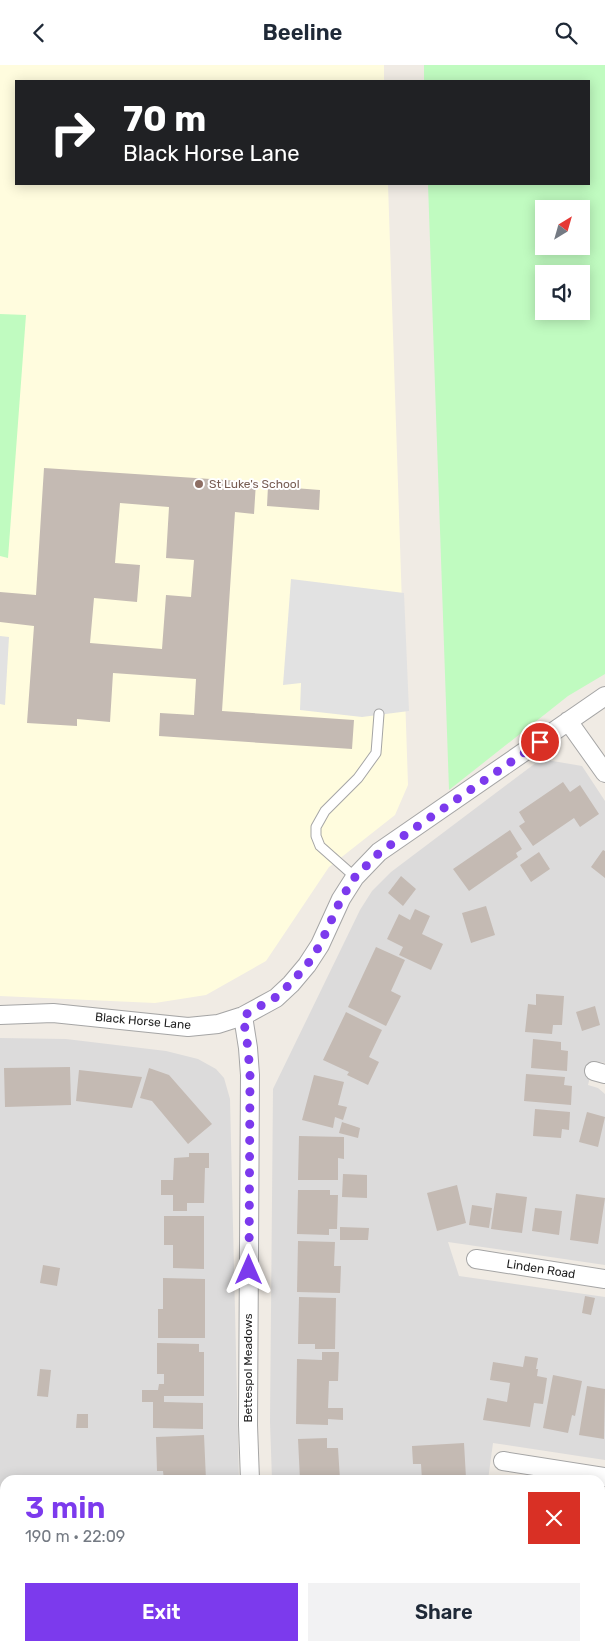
<!DOCTYPE html>
<html lang="en">
<head>
<meta charset="utf-8">
<style>
	:root { --surface:#fff; --page:#f2f2f3; --text:#1f2937; --muted:#747a83; --accent:#7c3aed }
	body { margin:0; font-family:Rubik,sans-serif; background:var(--page); color:var(--text); height:100vh; display:flex; flex-direction:column; font-size:19px; white-space:nowrap }
	* { box-sizing:border-box; margin:0 }
	p { font-size:16px; color:var(--muted) }
	.icon { flex:none; width:28px; height:28px; fill:none; stroke:currentColor; stroke-width:2; stroke-linecap:round; stroke-linejoin:round }
	.map { position:relative; flex:1; overflow:hidden }
	.side { position:absolute; left:0px; top:1410px; width:605px; height:176px; display:flex; flex-direction:column; background:var(--surface); border-radius:15px 15px 0 0; box-shadow:0 2px 12px #0003 }
	.side>* { flex:none }
	.top-card { position:absolute; left:15px; top:15px; width:575px; height:105px; border-radius:0px; box-shadow:0 2px 12px #0003; background:#202124; color:#fff; overflow:hidden }
	.needle { width:32px; rotate:37deg }
	.tools { position:absolute; left:535px; top:135px; display:grid; gap:10px }
	.tools a { display:grid; place-items:center; width:55px; height:55px; border-radius:0px; background:var(--surface); box-shadow:0 2px 12px #0003; font-size:25px }
	.pin { position:absolute; display:grid; place-items:center; width:42px; height:42px; color:#fff; margin:-21px; border:2px solid #fff; border-radius:50%; box-shadow:0 1px 5px #0007 }
	.me { position:absolute; width:55px; margin:-28px; rotate:0deg; stroke-linejoin:round; filter:drop-shadow(0 0 4px #0008) }
	.turn { display:flex; align-items:center; gap:18px; height:105px; padding:0 25px; font-size:22px }
	.turn .icon { width:65px; height:65px; stroke-width:2.5 }
	.turn b { display:block; font-size:35px; line-height:42px }
	.round { display:grid; place-items:center; flex:none; width:52px; height:52px; border-radius:0px; background:var(--page) }
	.overview { display:flex; align-items:center; justify-content:space-between; height:85px; padding:0 25px }
	h1 { font-size:30px; font-weight:600; line-height:38px; color:var(--accent) }
	.action { display:flex; gap:10px; margin-top:auto; padding:10px 25px }
	.action a { flex:1; height:58px; border-radius:0px; background:var(--accent); color:#fff; font-size:20px; font-weight:600; line-height:58px; text-align:center }
	.action a+a { background:var(--page); color:var(--text) }
	header { display:flex; justify-content:space-between; align-items:center; height:65px; padding:0 25px; background:var(--surface); font-size:22px; font-weight:600 }
	.map>svg:first-child { display:block }
	.residential { fill:#dcdbdb }
	.education { fill:#fffcde }
	.park { fill:#c0fbc0; fill-rule:evenodd }
	.parking { fill:#e2e2e2 }
	.building { fill:#c4bab3; fill-rule:evenodd }
	.lines { fill:none; stroke-linecap:round; stroke-linejoin:round }
	.lane-casing { stroke:#a5a5a5; stroke-width:11 }
	.street-casing { stroke:#a5a5a5; stroke-width:20 }
	.lane { stroke:#fff; stroke-width:9 }
	.street { stroke:#fff; stroke-width:18 }
	.route { stroke:#7c3aed; stroke-width:9; stroke-dasharray:0 16.2 }
	.education-dot { fill:#8d6e63; stroke:#fff; stroke-width:2 }
	.labels { text-anchor:middle; dominant-baseline:central; stroke-width:4; stroke-linejoin:round; paint-order:stroke }
	.education-label { font-size:12px; fill:#785e54; stroke:#fff; text-anchor:start }
	.street-label { font-size:12px; fill:#1e1e1e; stroke:#fff }
</style>
</head>
<body>
<header><svg class="icon" aria-label="back" viewBox="0 0 24 24"><path d="M15 5l-7 7 7 7"/></svg>Beeline<svg class="icon" aria-label="search" viewBox="0 0 24 24"><circle cx="10" cy="10" r="6"/><path d="M15 15l6 6"/></svg></header>
<div class="map">
<svg width="605" height="1586" viewBox="0 0 605 1586">
	<rect width="100%" height="100%" fill="#f0ebe4"/>
	<path class="residential" d="M541,694L582,701L605,736V998L594,996L588,1020L598,1023L605,1029V1200L448,1177L459,1211L605,1232V1395L493,1378L488,1415H272L270,1357L273,1024L360,845L372,826L391,807Z
		M0,973L66,974L166,986L198,994L216,1004L224,1013L230,1034L239,1415H5V1581H243L244,1586H0Z
		M600,1433L605,1434V1586H280V1581H600Z"/>
	<path class="education" d="M0,0H384V16H16V119H388L408,720L395,750L329,802L266,896L206,930L155,938L0,931Z"/>
	<path class="park" d="M424,0H605V609L568,631L449,725L428,119H589V16H424ZM544,144H581V181H544ZM544,209H581V246H544Z
		M0,249L26,250L8,493L0,491Z"/>
	<path class="parking" d="M291,514L404,528L409,646L362,652L300,645L301,618L283,620Z
		M0,571L9,572L5,640L0,639Z"/>
	<path class="building" d="M44,403L256,417L254,449L235,447L222,646L354,655L352,684L159,671L160,648L194,650L196,614L113,608L110,657L77,654V661L27,658L34,561L0,557V527L36,530ZM120,438L169,442L166,493L194,495L191,532L166,530L162,584L90,578L94,533L137,537L140,500L115,498Z
		M268,421L320,425L319,445L267,441Z
		M563,717L570,727L580,720L599,749L580,762L574,753L533,781L519,761L525,757L519,747Z
		M510,765L522,784L516,788L518,792L469,826L453,804Z
		M603,785L605,786V813L591,802Z
		M539,787L550,804L531,817L520,800Z
		M401,811L416,824L403,841L388,828Z
		M486,841L495,870L471,878L462,848Z
		M415,844L430,851L422,869L443,879L431,905L399,890L403,882L387,874L399,849L410,855Z
		M376,882L405,895L391,926L401,931L386,961L348,942Z
		M536,929L564,931L562,960H553L552,969L525,967L528,939L536,940Z
		M595,941L600,960L582,966L576,947Z
		M346,947L382,965L369,992L379,997L368,1020L347,1010L349,1007L323,995Z
		M533,974L561,977V985L568,986L567,1006L531,1003Z
		M70,1002L71,1040L5,1042L4,1003Z
		M149,1003L169,1010L212,1059L188,1079L152,1036L140,1033Z
		M79,1005L142,1012L132,1043L76,1036Z
		M526,1009L565,1012L564,1020L572,1021L571,1040L524,1036Z
		M314,1010L344,1017L338,1040L347,1042L343,1055L335,1052L333,1063L302,1055Z
		M535,1044L570,1047L569,1065L562,1064L561,1073L533,1071Z
		M587,1047L605,1052L598,1082L579,1077Z
		M342,1057L360,1063L358,1073L339,1068Z
		M299,1071L344,1072V1094L338,1093V1115H298Z
		M189,1088H209V1103H205L204,1138H187V1146H173V1130H161V1115H173L174,1093L189,1092Z
		M343,1109L367,1110V1133L342,1132Z
		M457,1120L466,1158L437,1166L427,1128Z
		M298,1125H330V1130H338L337,1164H329V1170L297,1169Z
		M496,1128L527,1132L522,1168L491,1164Z
		M576,1129L605,1133L598,1179L570,1175Z
		M472,1140L492,1143L489,1163L469,1160Z
		M535,1143L562,1146L559,1170L532,1166Z
		M164,1151H204V1204L173,1203V1180H164Z
		M340,1162L369,1163L368,1175H340Z
		M298,1176L335,1177L334,1201H341L340,1228L297,1227Z
		M43,1200L60,1203L57,1221L40,1218Z
		M163,1213L205,1214V1273H158V1244H163Z
		M585,1231L595,1233L591,1250L582,1248Z
		M299,1232L336,1233L335,1284H315V1279H298Z
		M157,1278L199,1279V1287H204V1331H164V1337L203,1338V1364L153,1363V1337H142V1325H158L159,1319H164V1309H157Z
		M322,1287H339L338,1316H329L328,1343H343V1355L328,1354V1360L296,1359L297,1294L322,1295Z
		M525,1291L538,1293L536,1304H538L537,1311L547,1313L543,1339L534,1338L530,1362L483,1355L487,1333L507,1337L510,1318L490,1315L493,1297L523,1302Z
		M40,1304L51,1305L48,1332L37,1331Z
		M553,1310L582,1316L575,1351L572,1350L568,1368L543,1363Z
		M587,1321L605,1324L604,1374L579,1370Z
		M77,1349H88V1363H76Z
		M204,1370L206,1415H164L163,1406H157L156,1372Z
		M327,1373V1383H338L340,1415H300L298,1374Z
		M464,1378L466,1413L422,1415L421,1399H413L412,1381Z
		M604,1453H605V1498L600,1497V1476Z
		M600,1566L605,1567V1586L587,1583L588,1581H600Z
		M165,1581H209V1586H165Z
		M313,1581H343L344,1586H313Z"/>
	<g class="lines">
		<defs>
			<path id="lane" d="M355,812L320,781L316,771V762L325,746L358,713L376,688L379,649"/>
			<path id="street" d="M568,656L605,708
				M0,950L53,948L188,962L218,959L243,951L276,933L291,919L307,900L320,880L341,834L355,812L379,787L605,631
				M243,951L248,983L250,1010L248,1360L250,1415
				M594,1006L605,1009
				M476,1194L605,1214
				M503,1396L605,1412
				M258,1581L259,1586"/>
		</defs>
		<use href="#lane" class="lane-casing"/>
		<use href="#street" class="street-casing"/>
		<use href="#lane" class="lane"/>
		<use href="#street" class="street"/>
	</g>
	<g class="lines">
		<path class="route" d="M249,1205L250,1010L248,983L243,951L276,932L290,919L307,900L320,880L341,834L355,812L380,787L540,677"/>
	</g>
	<circle class="education-dot" cx="199" cy="419" r="5"/>
	<g class="labels">
		<g class="education-label">
			<text x="209" y="419">St Luke's School</text>
		</g>
		<g class="street-label">
			<text transform="translate(143 956) rotate(5)">Black Horse Lane</text>
			<text transform="translate(541 1204) rotate(9)">Linden Road</text>
			<text transform="translate(248 1303) rotate(-90)">Bettespol Meadows</text>
		</g>
	</g>
</svg>
<div class="tools">
<a><svg class="needle" viewBox="-14 -14 28 28"><path d="M0-13l5 13h-10z" fill="#e53935"/><path d="M0 13l5-13h-10z" fill="#747a83"/></svg></a>
<a><svg class="icon" aria-label="sound" viewBox="0 0 24 24"><path d="M4 9h4l5-4v14l-5-4H4zM17 9q2 3 0 6"/></svg></a>
</div>
<div class="pin" style="left:540px;top:677px;background:#d93025"><svg class="icon" aria-label="arrive" viewBox="0 0 24 24"><path d="M6 21V4h12l-3 4 3 4H6"/></svg></div>
<svg class="me" style="left:249px;top:1205px" viewBox="-20 -20 40 40"><path d="M0-17L14 15 0 8-14 15z" fill="#7c3aed" stroke="#fff" stroke-width="4"/></svg>
<div class="top-card">
<div class="turn"><svg class="icon" aria-label="right" viewBox="0 0 24 24"><path d="M7 20v-9h11M14 6l5 5-5 5"/></svg><div><b>70 m</b>Black Horse Lane</div></div>
</div>
<section class="side">
<div class="overview"><div><h1>3 min</h1><p>190 m · 22:09</p></div><a class="round" style="background:#d93025;color:#fff"><svg class="icon" aria-label="close" viewBox="0 0 24 24"><path d="M6 6l12 12M18 6L6 18"/></svg></a></div>
<div class="action"><a>Exit</a><a>Share</a></div>
</section>
</div>
</body>
</html>
